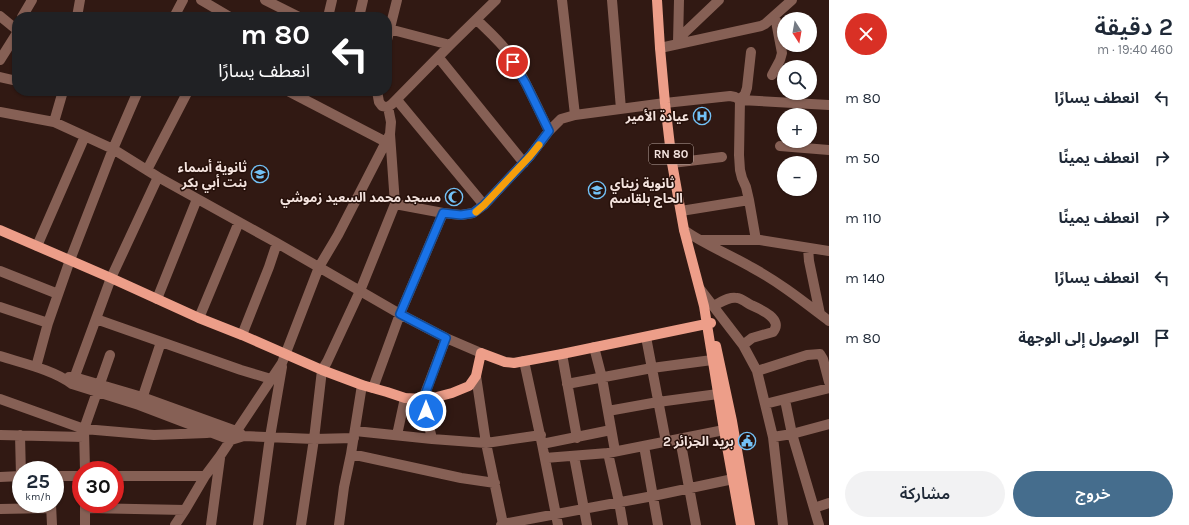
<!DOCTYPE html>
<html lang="ar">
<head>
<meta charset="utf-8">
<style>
	:root { --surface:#fff; --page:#f2f2f3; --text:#1f2937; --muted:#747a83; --accent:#456d8d }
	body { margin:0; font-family:Karla,"Noto Sans Arabic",sans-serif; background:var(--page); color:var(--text); direction:rtl; height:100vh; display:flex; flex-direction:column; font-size:15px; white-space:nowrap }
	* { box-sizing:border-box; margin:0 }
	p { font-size:13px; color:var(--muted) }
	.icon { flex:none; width:22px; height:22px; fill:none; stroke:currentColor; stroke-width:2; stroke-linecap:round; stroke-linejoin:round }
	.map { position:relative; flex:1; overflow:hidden; direction:ltr }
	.panel { display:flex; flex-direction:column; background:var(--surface); width:360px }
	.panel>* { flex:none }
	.guide { position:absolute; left:12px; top:12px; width:380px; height:84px; border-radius:16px; box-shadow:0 1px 3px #0004; direction:rtl; background:#202124; color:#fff; overflow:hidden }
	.needle { width:26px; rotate:169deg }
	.buttons { position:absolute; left:777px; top:12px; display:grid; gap:8px }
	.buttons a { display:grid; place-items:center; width:40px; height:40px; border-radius:50%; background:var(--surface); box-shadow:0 1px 3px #0004; font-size:20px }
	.speed { position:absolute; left:12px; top:461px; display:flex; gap:8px; font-size:20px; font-weight:700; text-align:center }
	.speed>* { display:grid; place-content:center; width:52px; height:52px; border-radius:50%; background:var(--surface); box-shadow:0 1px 3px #0004; line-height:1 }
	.speed small { font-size:10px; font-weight:400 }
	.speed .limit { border:6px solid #d22; background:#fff; color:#111 }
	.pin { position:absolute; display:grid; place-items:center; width:34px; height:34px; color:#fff; margin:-17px; border:2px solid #fff; border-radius:50%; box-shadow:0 1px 4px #0007 }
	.me { position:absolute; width:44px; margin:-22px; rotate:0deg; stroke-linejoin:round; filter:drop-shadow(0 0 3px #0008) }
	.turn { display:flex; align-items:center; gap:14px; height:84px; padding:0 16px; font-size:18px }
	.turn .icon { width:52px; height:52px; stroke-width:2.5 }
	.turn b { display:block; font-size:28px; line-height:34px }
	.round { display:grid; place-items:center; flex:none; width:42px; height:42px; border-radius:21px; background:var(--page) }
	.headline { display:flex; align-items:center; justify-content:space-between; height:68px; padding:0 16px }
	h1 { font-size:24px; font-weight:600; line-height:30px }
	.button { display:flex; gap:8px; margin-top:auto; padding:8px 16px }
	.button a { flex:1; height:46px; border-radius:24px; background:var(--accent); color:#fff; font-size:16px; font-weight:600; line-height:46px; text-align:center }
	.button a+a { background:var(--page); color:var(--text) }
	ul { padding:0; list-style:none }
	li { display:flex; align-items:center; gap:12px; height:60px; padding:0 16px }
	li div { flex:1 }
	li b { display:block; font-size:15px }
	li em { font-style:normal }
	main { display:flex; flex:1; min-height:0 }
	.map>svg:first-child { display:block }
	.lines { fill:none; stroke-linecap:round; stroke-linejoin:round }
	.minor { stroke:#866055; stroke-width:10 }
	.major { stroke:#ed9e89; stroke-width:10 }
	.route-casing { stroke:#114b97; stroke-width:10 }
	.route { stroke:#1a73e8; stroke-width:7 }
	.slow { stroke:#f59e0b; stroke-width:7 }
	.labels { text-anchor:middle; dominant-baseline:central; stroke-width:3; stroke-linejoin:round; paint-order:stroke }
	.shield { fill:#26100a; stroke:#b6a49e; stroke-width:1 }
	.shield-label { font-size:12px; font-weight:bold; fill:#f4e3de }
	.poi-label { font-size:13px; font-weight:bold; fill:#f4e3de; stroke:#26100a; text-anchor:end }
</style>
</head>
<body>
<main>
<section class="panel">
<div class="headline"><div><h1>2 دقيقة</h1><p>460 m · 19:40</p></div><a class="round" style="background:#d93025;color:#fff"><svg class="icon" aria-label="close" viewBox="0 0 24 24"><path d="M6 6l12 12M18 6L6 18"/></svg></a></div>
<ul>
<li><svg class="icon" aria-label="left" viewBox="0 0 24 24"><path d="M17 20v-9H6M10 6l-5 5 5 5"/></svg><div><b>انعطف يسارًا</b></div><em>80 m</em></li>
<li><svg class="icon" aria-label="right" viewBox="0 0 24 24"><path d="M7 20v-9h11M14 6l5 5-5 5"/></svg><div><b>انعطف يمينًا</b></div><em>50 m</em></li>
<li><svg class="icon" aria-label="right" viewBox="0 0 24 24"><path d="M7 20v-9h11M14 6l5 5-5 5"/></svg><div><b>انعطف يمينًا</b></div><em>110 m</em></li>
<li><svg class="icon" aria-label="left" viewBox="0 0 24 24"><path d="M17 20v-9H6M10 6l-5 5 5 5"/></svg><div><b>انعطف يسارًا</b></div><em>140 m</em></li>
<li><svg class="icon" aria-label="arrive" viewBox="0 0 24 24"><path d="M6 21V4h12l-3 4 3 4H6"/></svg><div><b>الوصول إلى الوجهة</b></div><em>80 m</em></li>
</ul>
<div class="button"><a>خروج</a><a>مشاركة</a></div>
</section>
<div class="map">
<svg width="829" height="525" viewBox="0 0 829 525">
	<rect width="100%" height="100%" fill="#311913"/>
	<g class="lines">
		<path class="minor" d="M201,0L230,17
			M265,0L299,17
			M562,0L575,115
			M612,0L621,109
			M0,16L17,30
			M22,17L32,0
			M77,17L80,0
			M174,17L183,0
			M328,17L332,0
			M359,17L363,0
			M477,20C488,31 500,41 509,54C525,78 536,105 549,131
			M389,29L450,45
			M678,39L719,0
			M387,40L397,0
			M678,42L679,0
			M660,48L761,26L765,24L792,0
			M751,52L747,88L745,94L740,100L739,155L740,170L742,178L746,187L749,200L756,240
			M439,58L524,163
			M0,60L17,33
			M772,75L780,60L782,53L775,16
			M0,77L17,81
			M288,91L386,142
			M377,91L379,102L382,106L388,107L392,104L450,45L496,0
			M397,100L484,205
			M0,112L54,122L113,149L158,177L277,243L400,314L446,338L481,353
			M54,122L63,91
			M390,134L395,204L443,213L461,215L473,213L484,205L530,156L549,131L561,119L575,115L665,103L730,96L735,97L740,100L829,105
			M780,146L829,150
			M672,163L722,157
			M147,170L188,91
			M681,211L749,200
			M684,230C705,245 729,254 751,267C779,282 804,302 829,321
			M701,240H760L829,251
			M37,246L85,136
			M808,248L809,261L820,314
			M0,271L58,294
			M700,289L743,345L757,371L773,437L783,525
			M157,299L197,199
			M713,306C720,303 729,296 737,298C741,298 747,303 751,305C760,309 784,319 773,332L752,338L743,345
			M0,307L48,323
			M199,318L239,222
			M96,319L241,370L271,379
			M242,335L269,267L277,243
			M646,337L666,442
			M446,338L423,399L432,439L486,443L541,435
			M594,347L602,378L615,451
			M562,354L577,438
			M0,356C22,363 54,370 72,384L139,405L231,440L244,436L314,439L354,438
			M524,361L542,444L558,525
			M36,367L48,323L70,260L113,149L138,91
			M757,371L807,355L820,354L823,359L829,382
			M476,376L486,443L503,524
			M69,377H74L142,397L236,431L241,434
			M72,384L111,278L158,177
			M567,384L652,368L712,360
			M373,388L400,314L443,213
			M0,399L84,429L110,355
			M785,400L792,434L819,525
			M141,402L161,342
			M765,404L829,388
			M608,411L658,402L718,394
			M355,431L432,439
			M0,435L84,437
			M20,435L21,476
			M397,435L405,398
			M773,437L792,434L829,424
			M680,439L696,525
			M542,444L611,430
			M644,446L658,525
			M608,453L619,502L623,525
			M351,454L461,478L495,483
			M574,456L587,525
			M545,458L608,453L724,430
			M85,470L84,429L154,435L207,433
			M55,476H81
			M115,476H205
			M0,477L21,476
			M51,504L52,525
			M85,504V525
			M85,508L185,510
			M814,508L829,503
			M0,509L51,508
			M175,525L185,510L205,476L220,456L282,363L319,267L338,235L390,134L391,122L388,107
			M211,525L220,458
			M258,525L270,437L282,367
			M301,525L314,439L322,370L327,362L360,291L395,204
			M339,525L344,487L351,454L362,385
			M501,525L503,524L653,496L733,479"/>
		<path class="major" d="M657,0L660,48L665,103L672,163L684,230L704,306L724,430L741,525
			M0,230L111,278L199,318L242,335L322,370L362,385L387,392L405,398L423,399H429L452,393L469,386L476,376L481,353L505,362L514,363L562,354L711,323
			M716,346L732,421L750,525"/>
	</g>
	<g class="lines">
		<defs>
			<path id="route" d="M426,411L423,400L446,338L400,314L443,213L461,215L473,213L484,205L530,156L549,131L526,84L513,62"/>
		</defs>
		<use href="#route" class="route-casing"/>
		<use href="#route" class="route"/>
		<path class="slow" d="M476,212L484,205L530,156L539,145"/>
	</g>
	<defs>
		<symbol id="hospital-ring" viewBox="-11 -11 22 22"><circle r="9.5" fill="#26100a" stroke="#73c1f6" stroke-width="1.5"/><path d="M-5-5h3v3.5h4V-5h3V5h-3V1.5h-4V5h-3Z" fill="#73c1f6"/></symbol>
		<symbol id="school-ring" viewBox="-11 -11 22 22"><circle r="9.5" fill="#26100a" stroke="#73c1f6" stroke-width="1.5"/><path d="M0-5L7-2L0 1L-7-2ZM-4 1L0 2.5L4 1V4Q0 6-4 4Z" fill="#73c1f6"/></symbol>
		<symbol id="mosque-ring" viewBox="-11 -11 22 22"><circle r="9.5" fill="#26100a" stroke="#73c1f6" stroke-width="1.5"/><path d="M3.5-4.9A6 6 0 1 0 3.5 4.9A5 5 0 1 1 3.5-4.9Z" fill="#73c1f6"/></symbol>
		<symbol id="civic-ring" viewBox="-11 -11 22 22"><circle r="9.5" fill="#26100a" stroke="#73c1f6" stroke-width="1.5"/><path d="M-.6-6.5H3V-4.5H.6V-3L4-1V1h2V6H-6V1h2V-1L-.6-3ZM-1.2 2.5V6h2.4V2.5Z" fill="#73c1f6"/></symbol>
	</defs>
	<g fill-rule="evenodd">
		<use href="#hospital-ring" x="692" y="106" width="20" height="20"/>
		<use href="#school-ring" x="250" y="164" width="20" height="20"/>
		<use href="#school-ring" x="587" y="180" width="20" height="20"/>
		<use href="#mosque-ring" x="444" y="187" width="20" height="20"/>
		<use href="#civic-ring" x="737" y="431" width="20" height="20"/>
	</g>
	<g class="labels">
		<rect class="shield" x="649" y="144" width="44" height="20" rx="3"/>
		<g class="shield-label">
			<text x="671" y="154">RN 80</text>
		</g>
		<g class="poi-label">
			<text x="689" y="116">عيادة الأمير</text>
			<text x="247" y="167">ثانوية أسماء<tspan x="247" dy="15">بنت أبي بكر</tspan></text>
			<text x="610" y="183" text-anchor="start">ثانوية زيناي<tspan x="610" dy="15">الحاج بلقاسم</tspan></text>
			<text x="441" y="197">مسجد محمد السعيد زموشي</text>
			<text x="734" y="441">بريد الجزائر 2</text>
		</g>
	</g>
</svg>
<div class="buttons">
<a><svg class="needle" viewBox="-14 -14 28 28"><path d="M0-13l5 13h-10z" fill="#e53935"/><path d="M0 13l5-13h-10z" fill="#747a83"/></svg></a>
<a><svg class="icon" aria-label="search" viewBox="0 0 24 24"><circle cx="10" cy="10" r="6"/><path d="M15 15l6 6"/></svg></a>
<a>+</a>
<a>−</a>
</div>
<div class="speed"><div>25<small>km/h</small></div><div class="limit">30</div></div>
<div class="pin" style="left:513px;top:62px;background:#d93025"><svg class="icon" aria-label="arrive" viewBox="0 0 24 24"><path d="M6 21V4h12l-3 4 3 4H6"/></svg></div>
<svg class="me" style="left:426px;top:411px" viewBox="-20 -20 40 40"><circle r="17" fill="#1a73e8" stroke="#fff" stroke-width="3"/><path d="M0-11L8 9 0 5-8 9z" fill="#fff"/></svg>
<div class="guide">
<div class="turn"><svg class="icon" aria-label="left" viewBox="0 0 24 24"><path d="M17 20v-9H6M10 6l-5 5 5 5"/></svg><div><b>80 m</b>انعطف يسارًا</div></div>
</div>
</div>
</main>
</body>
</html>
